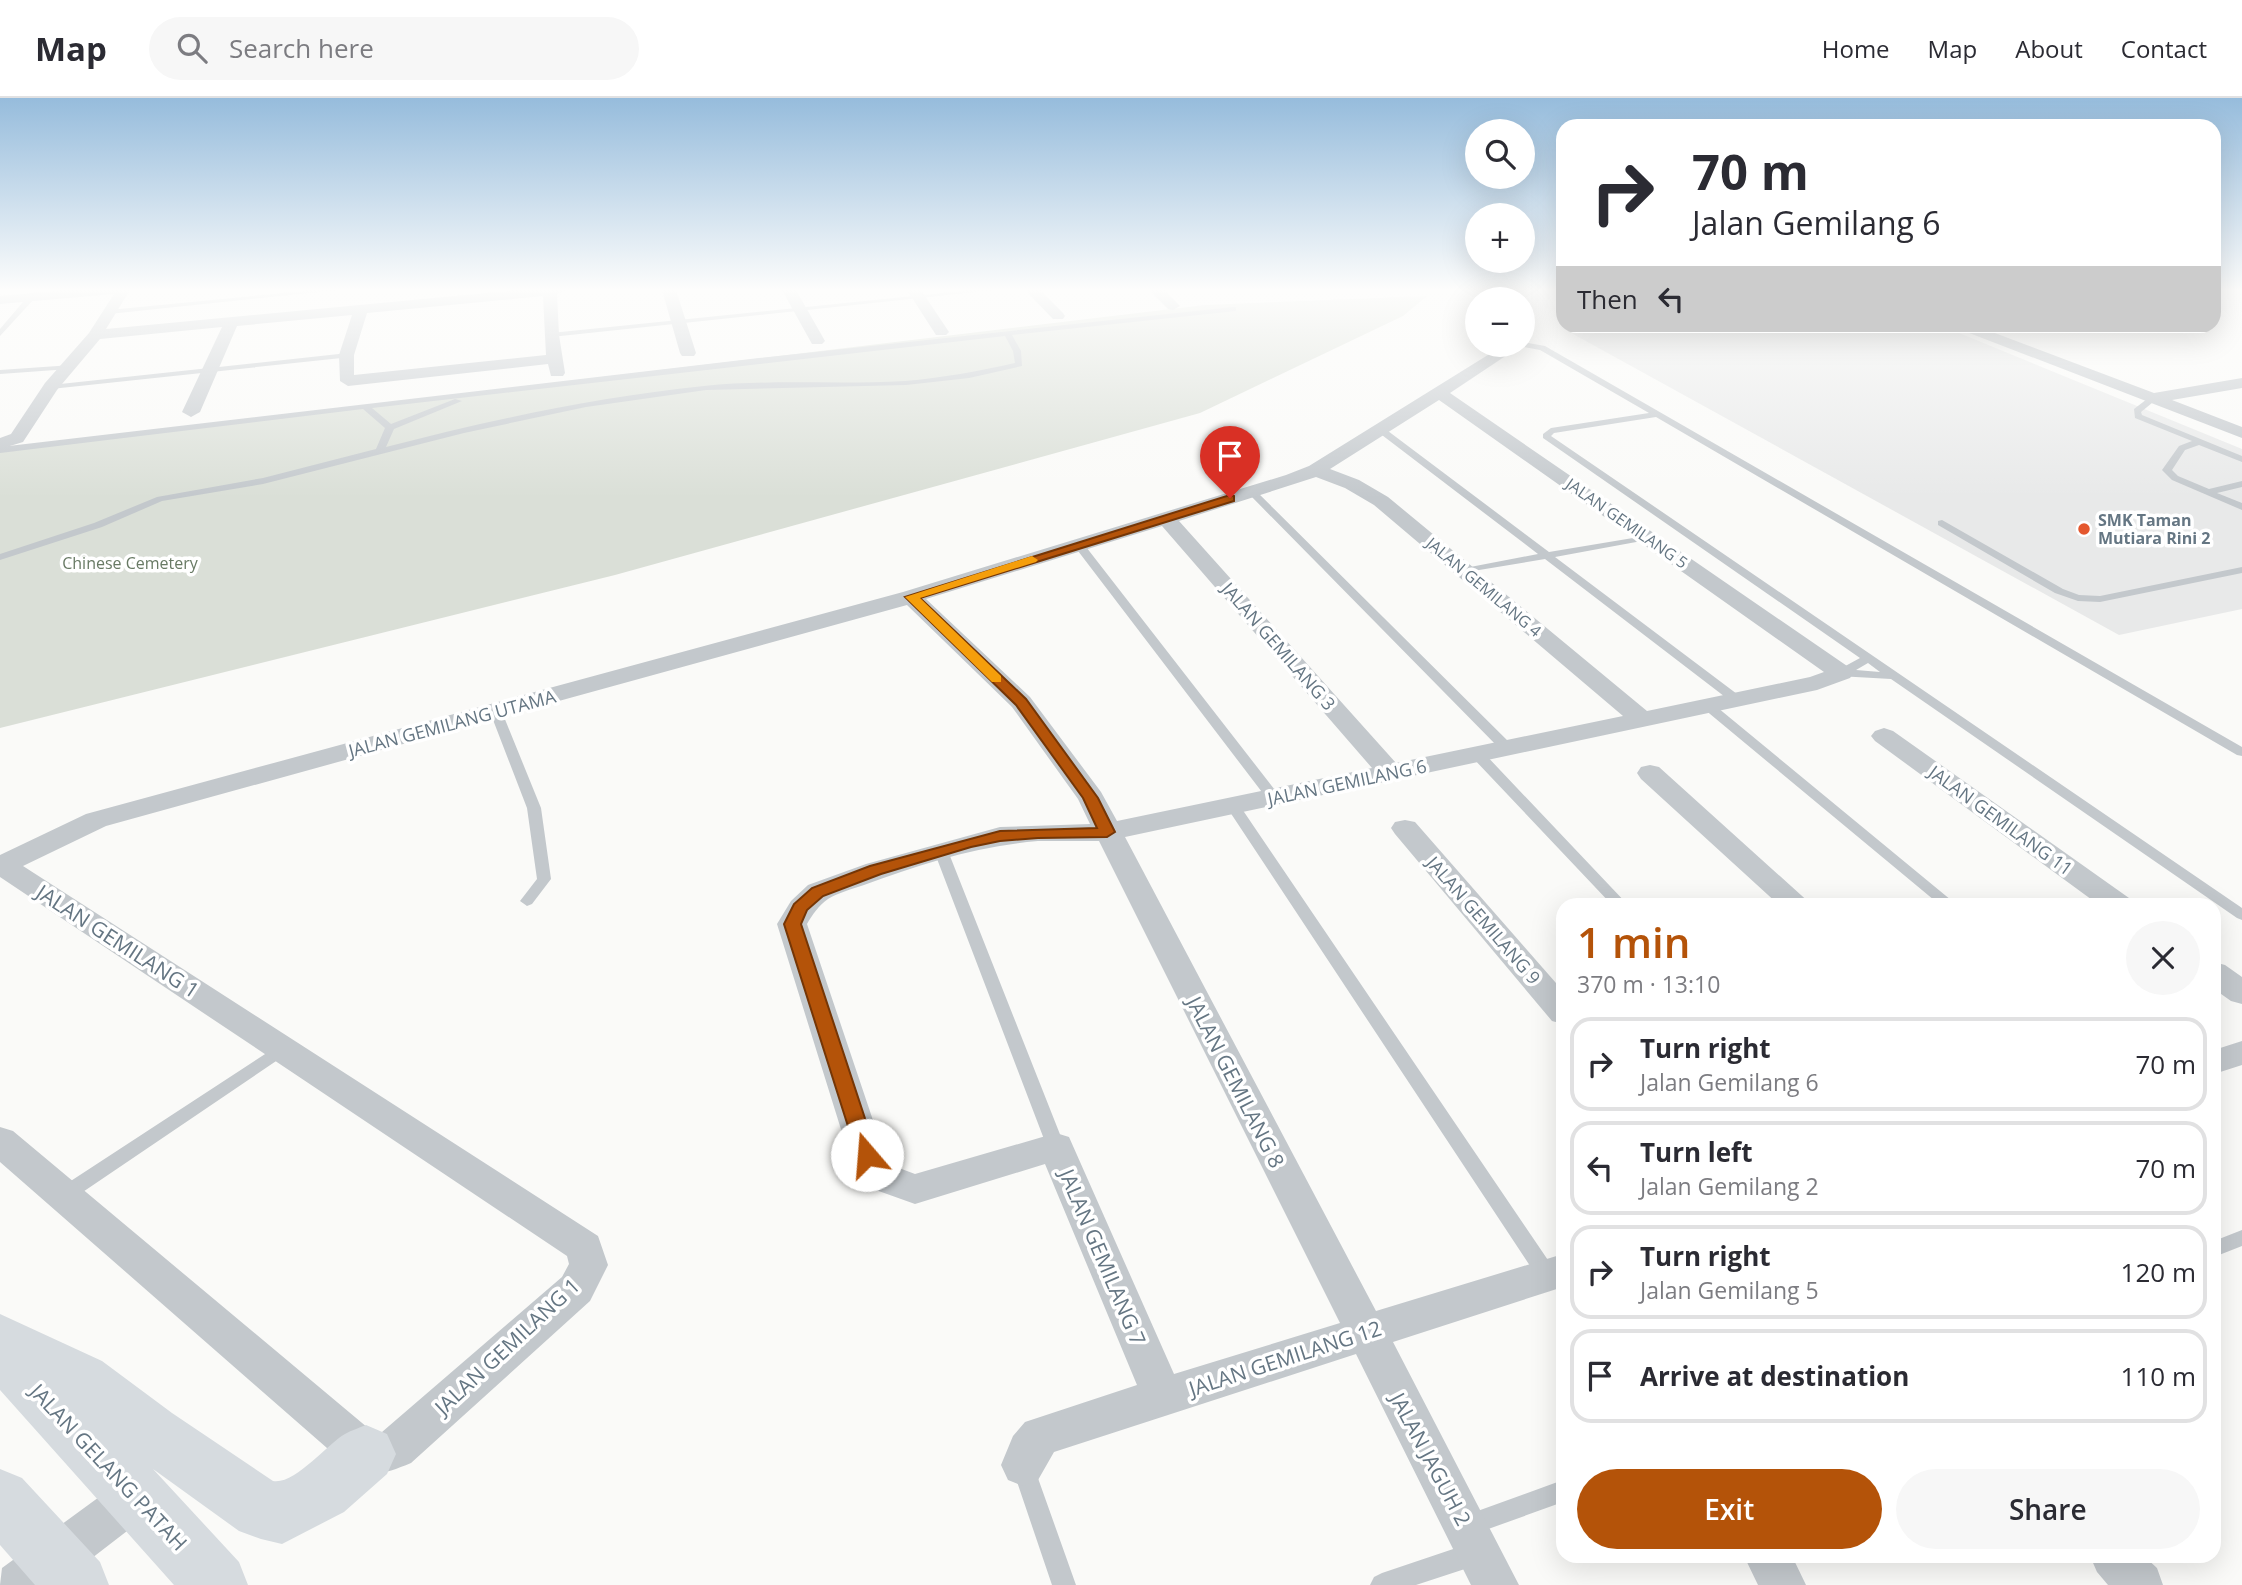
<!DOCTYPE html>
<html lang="en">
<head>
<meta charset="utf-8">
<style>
	:root { --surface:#fff; --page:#f7f7f7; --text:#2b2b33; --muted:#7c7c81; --line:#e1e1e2; --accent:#b45309 }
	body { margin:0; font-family:"Open Sans",sans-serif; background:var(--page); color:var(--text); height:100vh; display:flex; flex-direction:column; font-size:26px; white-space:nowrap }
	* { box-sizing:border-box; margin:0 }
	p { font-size:23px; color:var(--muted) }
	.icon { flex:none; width:38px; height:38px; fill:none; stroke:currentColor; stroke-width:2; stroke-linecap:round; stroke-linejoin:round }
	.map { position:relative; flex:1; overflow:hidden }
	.side { position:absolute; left:1556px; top:800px; width:665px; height:665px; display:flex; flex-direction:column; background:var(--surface); border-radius:21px; box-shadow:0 7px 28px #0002 }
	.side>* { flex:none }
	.hud { position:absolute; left:1556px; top:21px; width:665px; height:214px; border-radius:21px; box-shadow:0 7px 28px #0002; background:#fff; color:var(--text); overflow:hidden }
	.tools { position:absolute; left:1465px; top:21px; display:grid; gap:14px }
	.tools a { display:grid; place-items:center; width:70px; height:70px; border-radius:50%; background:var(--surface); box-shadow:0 7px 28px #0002; font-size:35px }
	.pin { position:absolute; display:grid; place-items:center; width:60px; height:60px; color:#fff; margin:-72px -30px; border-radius:50% 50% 50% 0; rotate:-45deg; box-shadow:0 0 7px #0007 }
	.pin .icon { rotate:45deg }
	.me { position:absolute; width:77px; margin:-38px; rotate:342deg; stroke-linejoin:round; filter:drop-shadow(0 0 5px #0008) }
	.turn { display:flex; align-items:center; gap:24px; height:147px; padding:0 21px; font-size:32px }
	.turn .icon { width:91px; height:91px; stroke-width:2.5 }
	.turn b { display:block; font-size:49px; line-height:60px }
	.then { display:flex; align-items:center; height:66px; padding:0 21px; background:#0003; gap:14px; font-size:26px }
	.round { display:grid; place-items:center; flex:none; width:74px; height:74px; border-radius:37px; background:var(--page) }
	.head { display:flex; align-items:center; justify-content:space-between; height:119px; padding:0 21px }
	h1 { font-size:42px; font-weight:600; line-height:52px; color:var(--accent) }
	.action { display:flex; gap:14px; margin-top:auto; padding:14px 21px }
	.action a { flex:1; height:80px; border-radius:42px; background:var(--accent); color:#fff; font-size:28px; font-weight:600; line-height:80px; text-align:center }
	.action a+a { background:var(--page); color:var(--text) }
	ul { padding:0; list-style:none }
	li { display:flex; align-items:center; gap:21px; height:94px; margin:0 14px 10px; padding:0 7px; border:4px solid var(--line); border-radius:21px }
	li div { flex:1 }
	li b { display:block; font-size:26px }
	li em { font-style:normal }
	header { display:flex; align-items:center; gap:42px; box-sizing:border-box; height:98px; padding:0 35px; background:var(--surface); border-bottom:2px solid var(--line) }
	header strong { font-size:33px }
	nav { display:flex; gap:38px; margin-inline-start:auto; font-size:24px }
	.search { width:490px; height:63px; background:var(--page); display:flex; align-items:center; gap:18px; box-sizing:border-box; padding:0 24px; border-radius:38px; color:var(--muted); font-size:26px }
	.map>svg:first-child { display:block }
	.built { fill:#e8e9e9 }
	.green { fill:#dadfd7 }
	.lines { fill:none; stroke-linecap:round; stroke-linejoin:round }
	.lane { fill:#c3c8cc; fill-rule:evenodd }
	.street { fill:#c3c8cc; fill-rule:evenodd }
	.primary { fill:#d6dbdf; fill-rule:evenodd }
	.route { fill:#b45309; stroke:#753606; stroke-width:2 }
	.slow { fill:#f59e0b }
	.poi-dot { fill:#e4572e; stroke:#fff; stroke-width:2.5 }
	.labels { text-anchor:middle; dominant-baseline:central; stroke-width:7; stroke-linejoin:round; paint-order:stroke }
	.far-poi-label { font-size:16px; font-weight:bold; fill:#657683; stroke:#fff; text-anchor:start }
	.far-street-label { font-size:16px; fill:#657683; stroke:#fff }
	.far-park-label { font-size:16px; fill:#687a64; stroke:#fff }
	.street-label { font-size:18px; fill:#657683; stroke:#fff }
	.near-street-label { font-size:21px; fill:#657683; stroke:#fff }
</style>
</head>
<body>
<header>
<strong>Map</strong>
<div class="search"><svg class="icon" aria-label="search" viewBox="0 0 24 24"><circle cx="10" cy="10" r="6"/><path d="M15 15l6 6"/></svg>Search here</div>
<nav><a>Home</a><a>Map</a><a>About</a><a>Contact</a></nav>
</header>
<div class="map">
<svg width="2242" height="1487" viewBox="0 0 2242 1487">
	<rect width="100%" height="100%" fill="#fafaf8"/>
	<path class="built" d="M1592,228H1942L2242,351V511L2119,537L1564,231Z"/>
	<path class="green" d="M1427,198L1403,218L1200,315L615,477L0,630V351L1205,207Z"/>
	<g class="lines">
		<path class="lane" d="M314,192H338L109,216L105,214L109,212Z
			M972,192H995L551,239L547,237L551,235Z
			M28,198L35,200L0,238V231Z
			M1233,209H1236V213L1012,237L1021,253L1022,268L969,280L906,287L706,292L586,309L464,335L263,386L162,403L102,429L0,462V456L94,425L157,399L263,380L376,351L385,330L363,311L0,355V349L759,260ZM1005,238L1013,253L1015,265C979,273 942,280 905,283C838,287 770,281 704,288C596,299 491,322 386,349L394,331L462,303L455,301L391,326L372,310Z
			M1522,244L1545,248L2242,649V658L2237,657L1656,319L1554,335L1551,338L2242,810V822L2237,820L1891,581L1838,578V572L1860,560L1543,340V336L1551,330L1649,315L1540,252L1519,248L1522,247ZM1868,565L1880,574L1856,572Z
			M348,255L352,257L351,259L51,291L47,289L51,287Z
			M72,267L73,269L69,271L0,276V272Z
			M2151,298L2158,300L2141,314L2142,317L2242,358V364L2199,347L2185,352L2172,372L2178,378L2209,391L2242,383V389L2217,395L2242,405V412L2172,382L2162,372L2179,348L2192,343L2135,320L2134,311Z
			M1378,330H1384L1549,454L1651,437L1652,439L1647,442L1555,459L1741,599L1743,602L1741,605H1733L1545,461L1461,475L1460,473L1465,470L1538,456L1378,334Z
			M1248,391H1254L1512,647L1513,650L1512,653H1502L1248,395Z
			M1942,422L2063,491L2079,497L2100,498L2242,469V475L2100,504L2078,503L2055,495L1938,427V423Z
			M1079,444L1083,445L1278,696L1280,699L1278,702H1268L1075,449L1074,447Z
			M1708,604L1712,605L1957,807H1940L1704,611L1702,608Z
			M496,610L502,614L541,710L551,781L532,806L527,808L520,803L537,781L527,710L490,614Z
			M1477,652L1482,653L1628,807H1612L1472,659L1471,656Z
			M1233,704L1240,708L1554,1171L1557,1177L1554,1183L1547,1185L1540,1183L1226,708Z
			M941,749L948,753L1065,1049L1062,1054L1056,1056L1050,1054L1047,1049L934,753Z
			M282,945L288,947L290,951L288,955L71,1102L64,1104L57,1102L55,1097L57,1092Z
			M2242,1132V1148L2214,1159V1143Z
			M1023,1358L1031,1362L1034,1369L1076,1487H1052L1012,1369L1015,1362Z
			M1563,1382V1404L1469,1438L1461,1435L1458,1427L1461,1419Z
			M1474,1444L1482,1448L1486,1456L1482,1464L1474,1468L1416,1487H1370L1374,1479L1382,1475Z"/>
		<path class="street" d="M66,192H130L106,231L518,192H567L557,196L559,237L565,275L563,278H551L548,266L348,288L340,283L339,257L352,217L237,228L200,314L191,319L182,314L222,229L100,241L57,292L23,344L0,351V340L11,336L45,285L89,235L114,196L0,206V198ZM543,198L546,257L354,277V257L367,215Z
			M662,192H676L696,255L694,258H682L680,255Z
			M782,192H796L825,243L822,246H812Z
			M907,192H921L949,234L946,237H936Z
			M1025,192H1040L1063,215L1065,218L1063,221H1053Z
			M1149,192H1164L1180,208L1173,212L1168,211Z
			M1957,228H1976L2154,295L2242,280V290L2172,302L2242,329V340L1959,231Z
			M1504,247H1522L1450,295L1850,570L1854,575L1850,580L1817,592L1125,739L1376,1213L1563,1156V1189L1393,1244L1519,1487H1471L1356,1256L1054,1354L1038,1382L1023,1388L1008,1382L1001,1367L1013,1338L1025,1324L1137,1287L1045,1066L915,1106L873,1091L863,1082L849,1057L777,826L791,803L808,787L866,766L1000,729L1090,726L1078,701L1012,609L907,507L106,728L23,768L598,1138L608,1167L590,1203L411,1365C389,1374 374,1380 351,1371L0,1064V1029L13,1033L374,1335L382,1334L562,1179L569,1166L567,1158L0,779V757L86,716L903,494L1286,377L1309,368ZM1439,302L1824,574L1810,579L1647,613L1388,399L1359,382L1330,371ZM1316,379L1345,390L1374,407L1623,618L1396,665L1179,423ZM1162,428L1372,670L1117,723L1101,694L1030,599L926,501ZM1038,743H1099L1340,1225L1174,1276L1069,1039L1056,1035L915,1076L899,1070L884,1055L807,826C812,817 819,807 828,801C838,795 852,791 864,787C920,766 978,748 1038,743Z
			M1884,630L1893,633L2129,800L2134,807H2099L1875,643L1871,638L1875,633Z
			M1650,667L1659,669L1812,807H1779L1641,681L1637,675L1641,669Z
			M1405,722L1415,724L1563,893V926L1552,923L1395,736L1391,730L1395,724Z
			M2214,864L2225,867L2242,879V906L2231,903L2214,891Z
			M2242,943V967L2214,976V952Z
			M137,1376L153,1383L159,1398L153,1413L57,1487H0L2,1470L121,1383Z
			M1744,1458H1792L1806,1487H1758Z
			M2090,1458H2144L2157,1470L2163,1487H2108L2097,1474Z"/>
		<path class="primary" d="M0,1216L102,1263L172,1315L273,1383C295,1387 327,1346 345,1336C352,1332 359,1330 366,1327L387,1336L396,1356L387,1376L344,1414L282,1446L261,1441L239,1433L153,1371L239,1464L248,1487H174L0,1292Z
			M0,1371L22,1380L100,1464L109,1487H35L0,1447Z"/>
	</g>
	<linearGradient id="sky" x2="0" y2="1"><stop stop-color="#96bcdc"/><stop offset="0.48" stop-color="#fdfdfc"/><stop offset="1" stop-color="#fdfdfc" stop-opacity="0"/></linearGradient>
	<rect width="2242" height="400" fill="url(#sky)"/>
	<path class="route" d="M1230,397L1234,398V403L920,500L1026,601L1098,700L1115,734L1107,739L1038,740L1000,743L971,749L881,776L823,798L807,812L801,826L877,1057L874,1063L867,1065L859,1063L784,826L794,806L812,790L870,768L1000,733L1097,730L1083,700L1016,607L905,499Z"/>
	<path class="slow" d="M1032,458L1038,462L1036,464L920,500L1001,578V584H992L905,499Z"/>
	<circle class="poi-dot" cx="2084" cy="431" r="7"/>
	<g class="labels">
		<g class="far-poi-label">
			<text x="2098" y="422">SMK Taman<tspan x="2098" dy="18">Mutiara Rini 2</tspan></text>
		</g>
		<g class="far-street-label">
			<text transform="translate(1627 425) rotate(35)">JALAN GEMILANG 5</text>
			<text transform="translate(1484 489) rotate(40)">JALAN GEMILANG 4</text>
		</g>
		<g class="far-park-label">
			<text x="130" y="465">Chinese Cemetery</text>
		</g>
		<g class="street-label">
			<text transform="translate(1279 548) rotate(49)">JALAN GEMILANG 3</text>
			<text transform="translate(452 625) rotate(-15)">JALAN GEMILANG UTAMA</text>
			<text transform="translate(1347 684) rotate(-12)">JALAN GEMILANG 6</text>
			<text transform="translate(2001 722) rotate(36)">JALAN GEMILANG 11</text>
			<text transform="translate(1484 822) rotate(49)">JALAN GEMILANG 9</text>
		</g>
		<g class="near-street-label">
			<text transform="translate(118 843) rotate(33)">JALAN GEMILANG 1</text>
			<text transform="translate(1236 984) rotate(63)">JALAN GEMILANG 8</text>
			<text transform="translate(1103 1159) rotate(67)">JALAN GEMILANG 7</text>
			<text transform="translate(507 1248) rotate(-43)">JALAN GEMILANG 1</text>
			<text transform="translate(1285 1260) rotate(-18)">JALAN GEMILANG 12</text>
			<text transform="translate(1431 1361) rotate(62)">JALAN JAGUH 2</text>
			<text transform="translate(109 1369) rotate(47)">JALAN GELANG PATAH</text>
		</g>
	</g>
</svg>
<div class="tools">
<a><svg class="icon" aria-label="search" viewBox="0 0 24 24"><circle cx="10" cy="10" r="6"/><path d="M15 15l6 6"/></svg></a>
<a>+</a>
<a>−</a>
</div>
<div class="pin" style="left:1230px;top:400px;background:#d93025"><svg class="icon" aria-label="arrive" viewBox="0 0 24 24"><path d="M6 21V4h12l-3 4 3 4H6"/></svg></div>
<svg class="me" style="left:867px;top:1057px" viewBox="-20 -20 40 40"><circle r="19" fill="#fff"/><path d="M0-13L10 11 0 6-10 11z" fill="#b45309"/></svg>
<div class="hud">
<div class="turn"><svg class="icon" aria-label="right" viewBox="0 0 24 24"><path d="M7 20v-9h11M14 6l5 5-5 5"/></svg><div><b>70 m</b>Jalan Gemilang 6</div></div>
<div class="then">Then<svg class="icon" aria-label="left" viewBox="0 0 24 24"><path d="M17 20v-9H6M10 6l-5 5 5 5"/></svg></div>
</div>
<section class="side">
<div class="head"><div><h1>1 min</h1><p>370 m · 13:10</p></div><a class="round"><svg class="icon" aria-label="close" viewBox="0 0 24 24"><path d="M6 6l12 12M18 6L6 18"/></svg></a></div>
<ul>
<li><svg class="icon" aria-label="right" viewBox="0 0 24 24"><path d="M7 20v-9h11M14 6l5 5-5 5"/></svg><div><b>Turn right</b><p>Jalan Gemilang 6</p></div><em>70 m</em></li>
<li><svg class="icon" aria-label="left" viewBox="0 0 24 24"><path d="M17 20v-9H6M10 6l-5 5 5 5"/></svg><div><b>Turn left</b><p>Jalan Gemilang 2</p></div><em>70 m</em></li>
<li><svg class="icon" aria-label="right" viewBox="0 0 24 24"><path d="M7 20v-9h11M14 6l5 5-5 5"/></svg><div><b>Turn right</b><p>Jalan Gemilang 5</p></div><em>120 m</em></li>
<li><svg class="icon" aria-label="arrive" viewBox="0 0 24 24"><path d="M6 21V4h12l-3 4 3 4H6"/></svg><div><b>Arrive at destination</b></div><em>110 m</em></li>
</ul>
<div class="action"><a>Exit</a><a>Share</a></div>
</section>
</div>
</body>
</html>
